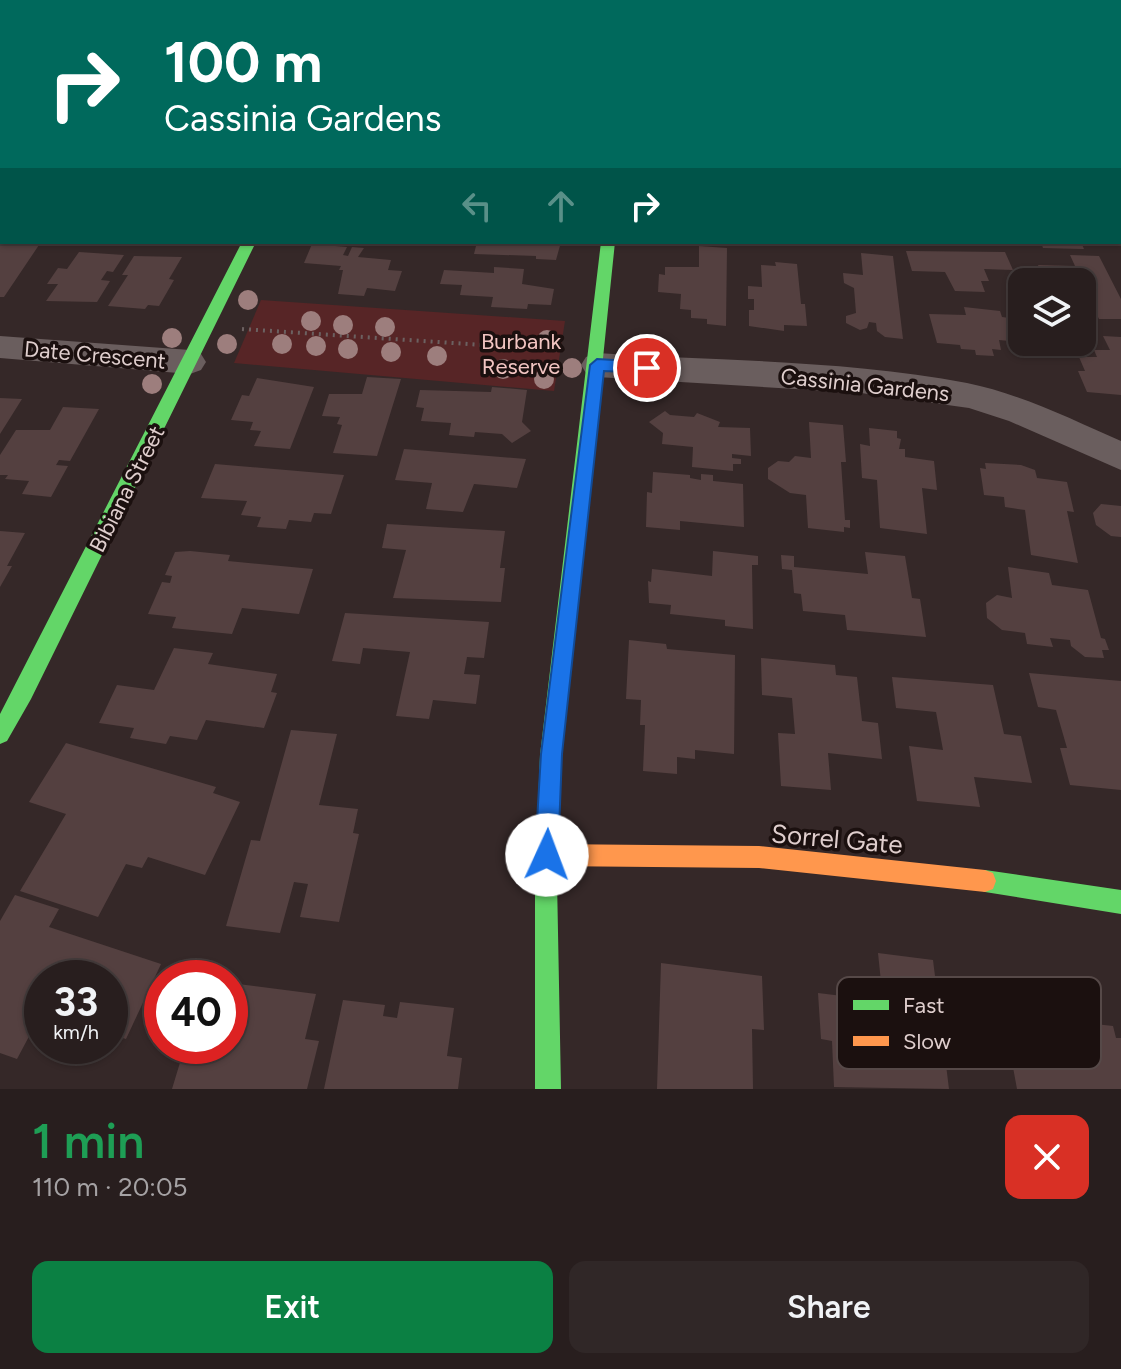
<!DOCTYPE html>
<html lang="en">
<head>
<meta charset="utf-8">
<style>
	:root { --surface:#281e1e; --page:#302727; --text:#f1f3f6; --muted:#a5a2a4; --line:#443c3c; --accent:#0b8043 }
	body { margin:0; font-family:Figtree,sans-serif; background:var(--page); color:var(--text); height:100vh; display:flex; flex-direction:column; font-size:30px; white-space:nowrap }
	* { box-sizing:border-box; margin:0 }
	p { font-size:26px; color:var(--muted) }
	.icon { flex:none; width:44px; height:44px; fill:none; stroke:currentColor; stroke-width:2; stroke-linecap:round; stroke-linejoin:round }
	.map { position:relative; height:1089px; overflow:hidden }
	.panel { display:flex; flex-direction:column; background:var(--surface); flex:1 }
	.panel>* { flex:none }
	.top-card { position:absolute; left:0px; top:0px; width:1122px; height:244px; box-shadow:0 2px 6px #0004,0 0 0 2px var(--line); background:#00695c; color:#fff; overflow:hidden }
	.controls { position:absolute; left:1008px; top:268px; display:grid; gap:16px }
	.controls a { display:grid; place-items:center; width:88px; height:88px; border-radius:16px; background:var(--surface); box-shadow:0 2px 6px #0004,0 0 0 2px var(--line); font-size:40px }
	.speed { position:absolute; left:24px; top:960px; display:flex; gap:16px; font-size:40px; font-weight:700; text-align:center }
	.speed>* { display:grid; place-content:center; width:104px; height:104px; border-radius:50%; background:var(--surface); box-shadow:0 2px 6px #0004,0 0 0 2px var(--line); line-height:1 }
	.speed small { font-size:20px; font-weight:400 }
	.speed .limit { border:12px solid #d22; background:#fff; color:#111 }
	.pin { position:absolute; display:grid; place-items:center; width:68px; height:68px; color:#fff; margin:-34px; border:4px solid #fff; border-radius:50%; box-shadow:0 2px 8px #0007 }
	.me { position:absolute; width:88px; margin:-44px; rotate:2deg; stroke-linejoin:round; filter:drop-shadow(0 0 6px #0008) }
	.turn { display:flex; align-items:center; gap:28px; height:168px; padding:0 32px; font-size:36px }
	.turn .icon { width:104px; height:104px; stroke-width:2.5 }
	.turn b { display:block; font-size:56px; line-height:68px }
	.lanes { display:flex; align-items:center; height:76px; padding:0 32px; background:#0003; justify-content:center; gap:40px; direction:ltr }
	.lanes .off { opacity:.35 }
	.round { display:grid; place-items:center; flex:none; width:84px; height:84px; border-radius:16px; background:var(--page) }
	.headline { display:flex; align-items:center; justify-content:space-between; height:136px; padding:0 32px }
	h1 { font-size:48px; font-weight:600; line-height:60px; color:#1e9e55 }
	.primary-button { display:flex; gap:16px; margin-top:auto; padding:16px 32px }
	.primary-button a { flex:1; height:92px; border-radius:16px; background:var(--accent); color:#fff; font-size:32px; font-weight:600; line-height:92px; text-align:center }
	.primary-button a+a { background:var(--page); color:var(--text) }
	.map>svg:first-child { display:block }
	.green { fill:#572526 }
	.building { fill:#544040 }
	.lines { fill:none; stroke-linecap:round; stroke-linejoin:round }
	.path { stroke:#6c6161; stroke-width:4; stroke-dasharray:2 5; stroke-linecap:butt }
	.street { fill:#6a5e5e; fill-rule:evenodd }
	.fast { fill:#63d668; fill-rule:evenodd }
	.slow { fill:#ff974d; fill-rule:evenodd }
	.tree { fill:#9d7e7d }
	.route { fill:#1a73e8; stroke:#114b97; stroke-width:2 }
	.labels { text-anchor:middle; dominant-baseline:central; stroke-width:7; stroke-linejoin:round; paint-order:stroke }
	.park-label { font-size:22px; fill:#f2c5c2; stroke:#1b100f }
	.street-label { font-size:22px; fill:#dfcecd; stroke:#1b100f }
	.near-street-label { font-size:26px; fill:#dfcecd; stroke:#1b100f }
	.key { fill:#1b100f; stroke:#564948; stroke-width:2 }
	.key-label { font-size:22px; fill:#dfcecd }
</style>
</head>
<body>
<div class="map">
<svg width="1121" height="1089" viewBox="0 0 1121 1089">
	<rect width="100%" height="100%" fill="#352828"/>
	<path class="green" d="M261,300L565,321L554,391L234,363Z"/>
	<path class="building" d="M3,242H41L4,297H0V246Z
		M477,242H561L556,260L536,259V256L474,254Z
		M1041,242H1081L1084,249L1043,248Z
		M312,244L347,247L343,255L348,256L352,247L364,248L358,257L391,260L388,270L402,271L395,291L367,288L364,296L338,294L343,270H339L341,266L304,263Z
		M699,246L727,248L726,326L707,324V319L691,318V310L680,309L681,294L658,292L659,274L665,275V267H699Z
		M906,251L1005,252L1013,270L984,269L989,281H981L985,292L955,291L945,272L912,271Z
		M79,252L124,255L113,272L107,271L101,280L110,281L97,302L46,301L58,284H47L58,268L67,269Z
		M861,253L893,256L903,339L885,337L877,331L876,323L869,322L867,328L860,330L846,323V316L856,313L854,288L844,283L843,273L863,275Z
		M1070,255L1099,256L1121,299V319H1099L1090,301H1084L1082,297V282H1045L1038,265L1075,266Z
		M134,256L182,257L169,279L174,280L159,306L148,305L145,309L108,306L128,275H122Z
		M775,262L797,264L801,304H805L807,326L784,325V331L749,326V310H754V299H748V286L762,287L761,265L776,266Z
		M494,267L524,269L522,284L554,289L551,305L528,304L527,309L491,307L493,297L460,295L462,285L440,284L444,270L494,273Z
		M964,307L1000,311L1002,317L1019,319L1022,342L999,340L1001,350L992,349L994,356L976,355L975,350L961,349L960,345L937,343L929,314L966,315Z
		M1103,336L1121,337V395L1087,392L1078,371H1085L1079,357H1097L1094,350H1110Z
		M367,377L401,379L377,456L333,453L342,425L337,424L340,417L322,416L329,394H362Z
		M257,378L314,387L290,449L254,446L261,431L250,430L253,422L231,420L242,395L249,396Z
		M492,387L527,390L522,422L531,431L512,443L502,434L475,432L474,437L449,435L451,423L421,421L424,408L416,407L420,390L491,392Z
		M0,398L22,399L0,434Z
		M63,407L99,409L70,461L59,460L56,465L68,466L51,497L22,494L29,481L5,479L8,475H0V455L16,430H50Z
		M665,411L670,415L694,417L697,413L720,422L718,427L750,428L751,456L732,454V458L741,459V464H733V471L692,467L693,447L662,444L663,433L649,422Z
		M809,422L843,425L846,462H841L845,520H850V528L844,527V532L808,528L806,495L790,493L768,479V468L778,461L789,462L795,456L811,458Z
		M869,428L897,431V438L901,439L899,449H905V457L934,461L937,490L922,488L927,534L880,528L877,480L862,478L860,444L870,446Z
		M404,449L526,459L517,488L474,484L463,512L426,509L432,483L395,480Z
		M985,463L1021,465L1035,470L1037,478L1067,482L1074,512L1067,511L1078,563L1031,555L1025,510L1005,507L1004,497L984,495L980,468L986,469Z
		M215,464L344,475L331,514L314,513L311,522L289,520L286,529L257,527L261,517L241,515L247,501L201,498Z
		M653,472L690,475V478L701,480V474L713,475V481L743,484L744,527L680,521V530L646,527L647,492L652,493Z
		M1101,504L1121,506V537L1111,536L1096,525L1093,513Z
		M387,524L505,531L500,568H505L501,602L393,598L406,550L382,548Z
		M0,531L25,533L7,566H12L0,587Z
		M190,551L230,555L228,561L313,569L299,614L242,608L232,634L172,628L176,617L148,614L162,582L170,583L172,576L165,575L175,552Z
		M713,551L758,556V565H752L753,629L725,626V620L670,614L671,605L649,603L648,581L651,582L652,569L712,576Z
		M865,552L905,556L912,598L920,599L926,637L847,630L845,615L803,611L801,594L794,593L792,570L782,569L781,555L794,556V567L868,574Z
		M1008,567L1049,573L1052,585L1088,590L1101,638L1105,639L1109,650H1102L1104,658L1085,657L1071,646L1070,640L1050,638L1053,647L1027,644L1025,633L1002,630L987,618L986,603L997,595L1012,598Z
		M345,613L489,622L484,658L467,657L464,674L480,675L476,704L433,700L429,719L396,716L410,652L363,648L360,664L332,661Z
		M629,640L666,644L667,649L735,655L734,754L695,750V759L677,757V774L643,771L645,725H640L641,700L626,699Z
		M174,648L213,653L208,664L277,674L271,692L277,693L264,728L206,720L197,740L170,736L166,744L130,738L134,728L99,723L117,685L154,690Z
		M761,658L835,665L836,675L857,677L862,721L878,723L882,759L828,753L831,790L781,786L778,733L795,734L792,698L762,695Z
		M1029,673L1121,681V790L1070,785L1060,748H1067L1056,710L1038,707Z
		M892,677L993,685L1004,734L1021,736L1032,783L974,777L980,807L917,801L909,746L943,750L936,712L896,708Z
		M291,730L337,734L319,805L358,809L353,833L359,834L339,922L300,917L308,884L294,882L280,933L226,926L251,840L260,841Z
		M66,743L216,787L213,793L240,802L205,875L148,857L142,868L126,864L98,917L20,891L66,814L29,802Z
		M15,895L59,909L49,927L161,964L126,1039L110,1034V978H42V1012L17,1059L0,1053V921Z
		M878,953L933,960L949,1089L834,1087L832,1041L821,1039L818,993L883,1001Z
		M661,963L762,976L764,1030L752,1029L753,1089H657Z
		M230,983L316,994L305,1039L319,1041L307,1089H172L185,1046H230Z
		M999,991L1045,995L1050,1019L1113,1026L1116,1038H1121V1089H1017Z
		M343,1000L385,1005L383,1016L397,1018L400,1002L454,1008L447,1056L462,1058L458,1089H324Z"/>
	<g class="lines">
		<path class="path" d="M242,329L559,350"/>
		<path class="street" d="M94,0H116L92,2Z
			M360,0H382L359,2Z
			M700,0H722L699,2Z
			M892,0H915L917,2H894Z
			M0,336L190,350L201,354L206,362L201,370L190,374L0,358Z
			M597,353C720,361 846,360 967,383C1021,394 1071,419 1121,441V470L1009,421L969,408L861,393L597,377L586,373L581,365L586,357Z"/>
		<path class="fast" d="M242,242H256L31,699L7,741L0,744V714Z
			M601,242H615L562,755L557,880L561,1089H535V880L540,755Z
			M985,870L1121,890V914L985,892L977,889L974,881L977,873Z"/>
		<path class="slow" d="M547,844L759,846L985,870L993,873L996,881L993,889L985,892L759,868L547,866L539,863L536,855L539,847Z"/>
	</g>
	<g class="tree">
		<circle cx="248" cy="300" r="10"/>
		<circle cx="311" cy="321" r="10"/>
		<circle cx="343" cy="325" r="10"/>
		<circle cx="385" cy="327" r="10"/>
		<circle cx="172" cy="338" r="10"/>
		<circle cx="547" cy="340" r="10"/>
		<circle cx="227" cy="344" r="10"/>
		<circle cx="282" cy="344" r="10"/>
		<circle cx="316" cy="346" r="10"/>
		<circle cx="348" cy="349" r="10"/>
		<circle cx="391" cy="352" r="10"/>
		<circle cx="437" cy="356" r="10"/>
		<circle cx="572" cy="368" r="10"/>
		<circle cx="503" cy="369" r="10"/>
		<circle cx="544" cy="379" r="10"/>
		<circle cx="152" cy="384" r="10"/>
	</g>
	<path class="route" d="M597,359L647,362L655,368L647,373L604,371L562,754L558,855L555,863L547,866L539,863L535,855L541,754L590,365Z"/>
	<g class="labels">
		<g class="park-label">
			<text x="521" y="341">Burbank<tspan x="521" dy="25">Reserve</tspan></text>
		</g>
		<g class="street-label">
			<text transform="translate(95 355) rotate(5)">Date Crescent</text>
			<text transform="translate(865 385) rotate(6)">Cassinia Gardens</text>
			<text transform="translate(127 489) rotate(-63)">Bibiana Street</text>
		</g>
		<g class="near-street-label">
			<text transform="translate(837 839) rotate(5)">Sorrel Gate</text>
		</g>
	</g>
	<rect x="837" y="977" width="264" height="92" rx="12" class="key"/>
	<rect x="853" y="1000" width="36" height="10" fill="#63d668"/>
	<rect x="853" y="1036" width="36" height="10" fill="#ff974d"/>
	<g class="key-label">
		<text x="903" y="1013">Fast</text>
		<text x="903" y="1049">Slow</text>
	</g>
</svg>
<div class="controls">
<a><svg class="icon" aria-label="layers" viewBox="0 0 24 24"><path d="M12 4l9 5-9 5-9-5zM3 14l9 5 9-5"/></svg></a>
</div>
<div class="speed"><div>33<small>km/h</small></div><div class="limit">40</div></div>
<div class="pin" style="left:647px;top:368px;background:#d93025"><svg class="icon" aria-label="arrive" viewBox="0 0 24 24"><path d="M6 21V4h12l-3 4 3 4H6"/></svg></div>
<svg class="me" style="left:547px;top:855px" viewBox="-20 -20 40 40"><circle r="19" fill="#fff"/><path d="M0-13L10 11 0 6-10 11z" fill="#1a73e8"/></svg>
<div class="top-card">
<div class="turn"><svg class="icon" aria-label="right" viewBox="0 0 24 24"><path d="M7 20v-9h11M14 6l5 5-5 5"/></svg><div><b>100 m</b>Cassinia Gardens</div></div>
<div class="lanes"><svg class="icon off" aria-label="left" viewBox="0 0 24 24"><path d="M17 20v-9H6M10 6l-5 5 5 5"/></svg><svg class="icon off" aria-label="ahead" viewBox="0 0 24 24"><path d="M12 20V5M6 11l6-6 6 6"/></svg><svg class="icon" aria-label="right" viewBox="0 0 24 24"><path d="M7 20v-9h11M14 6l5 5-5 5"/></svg></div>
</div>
</div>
<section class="panel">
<div class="headline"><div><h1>1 min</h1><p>110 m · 20:05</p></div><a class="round" style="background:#d93025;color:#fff"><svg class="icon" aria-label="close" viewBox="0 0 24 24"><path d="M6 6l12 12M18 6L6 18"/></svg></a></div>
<div class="primary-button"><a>Exit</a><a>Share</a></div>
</section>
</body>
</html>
